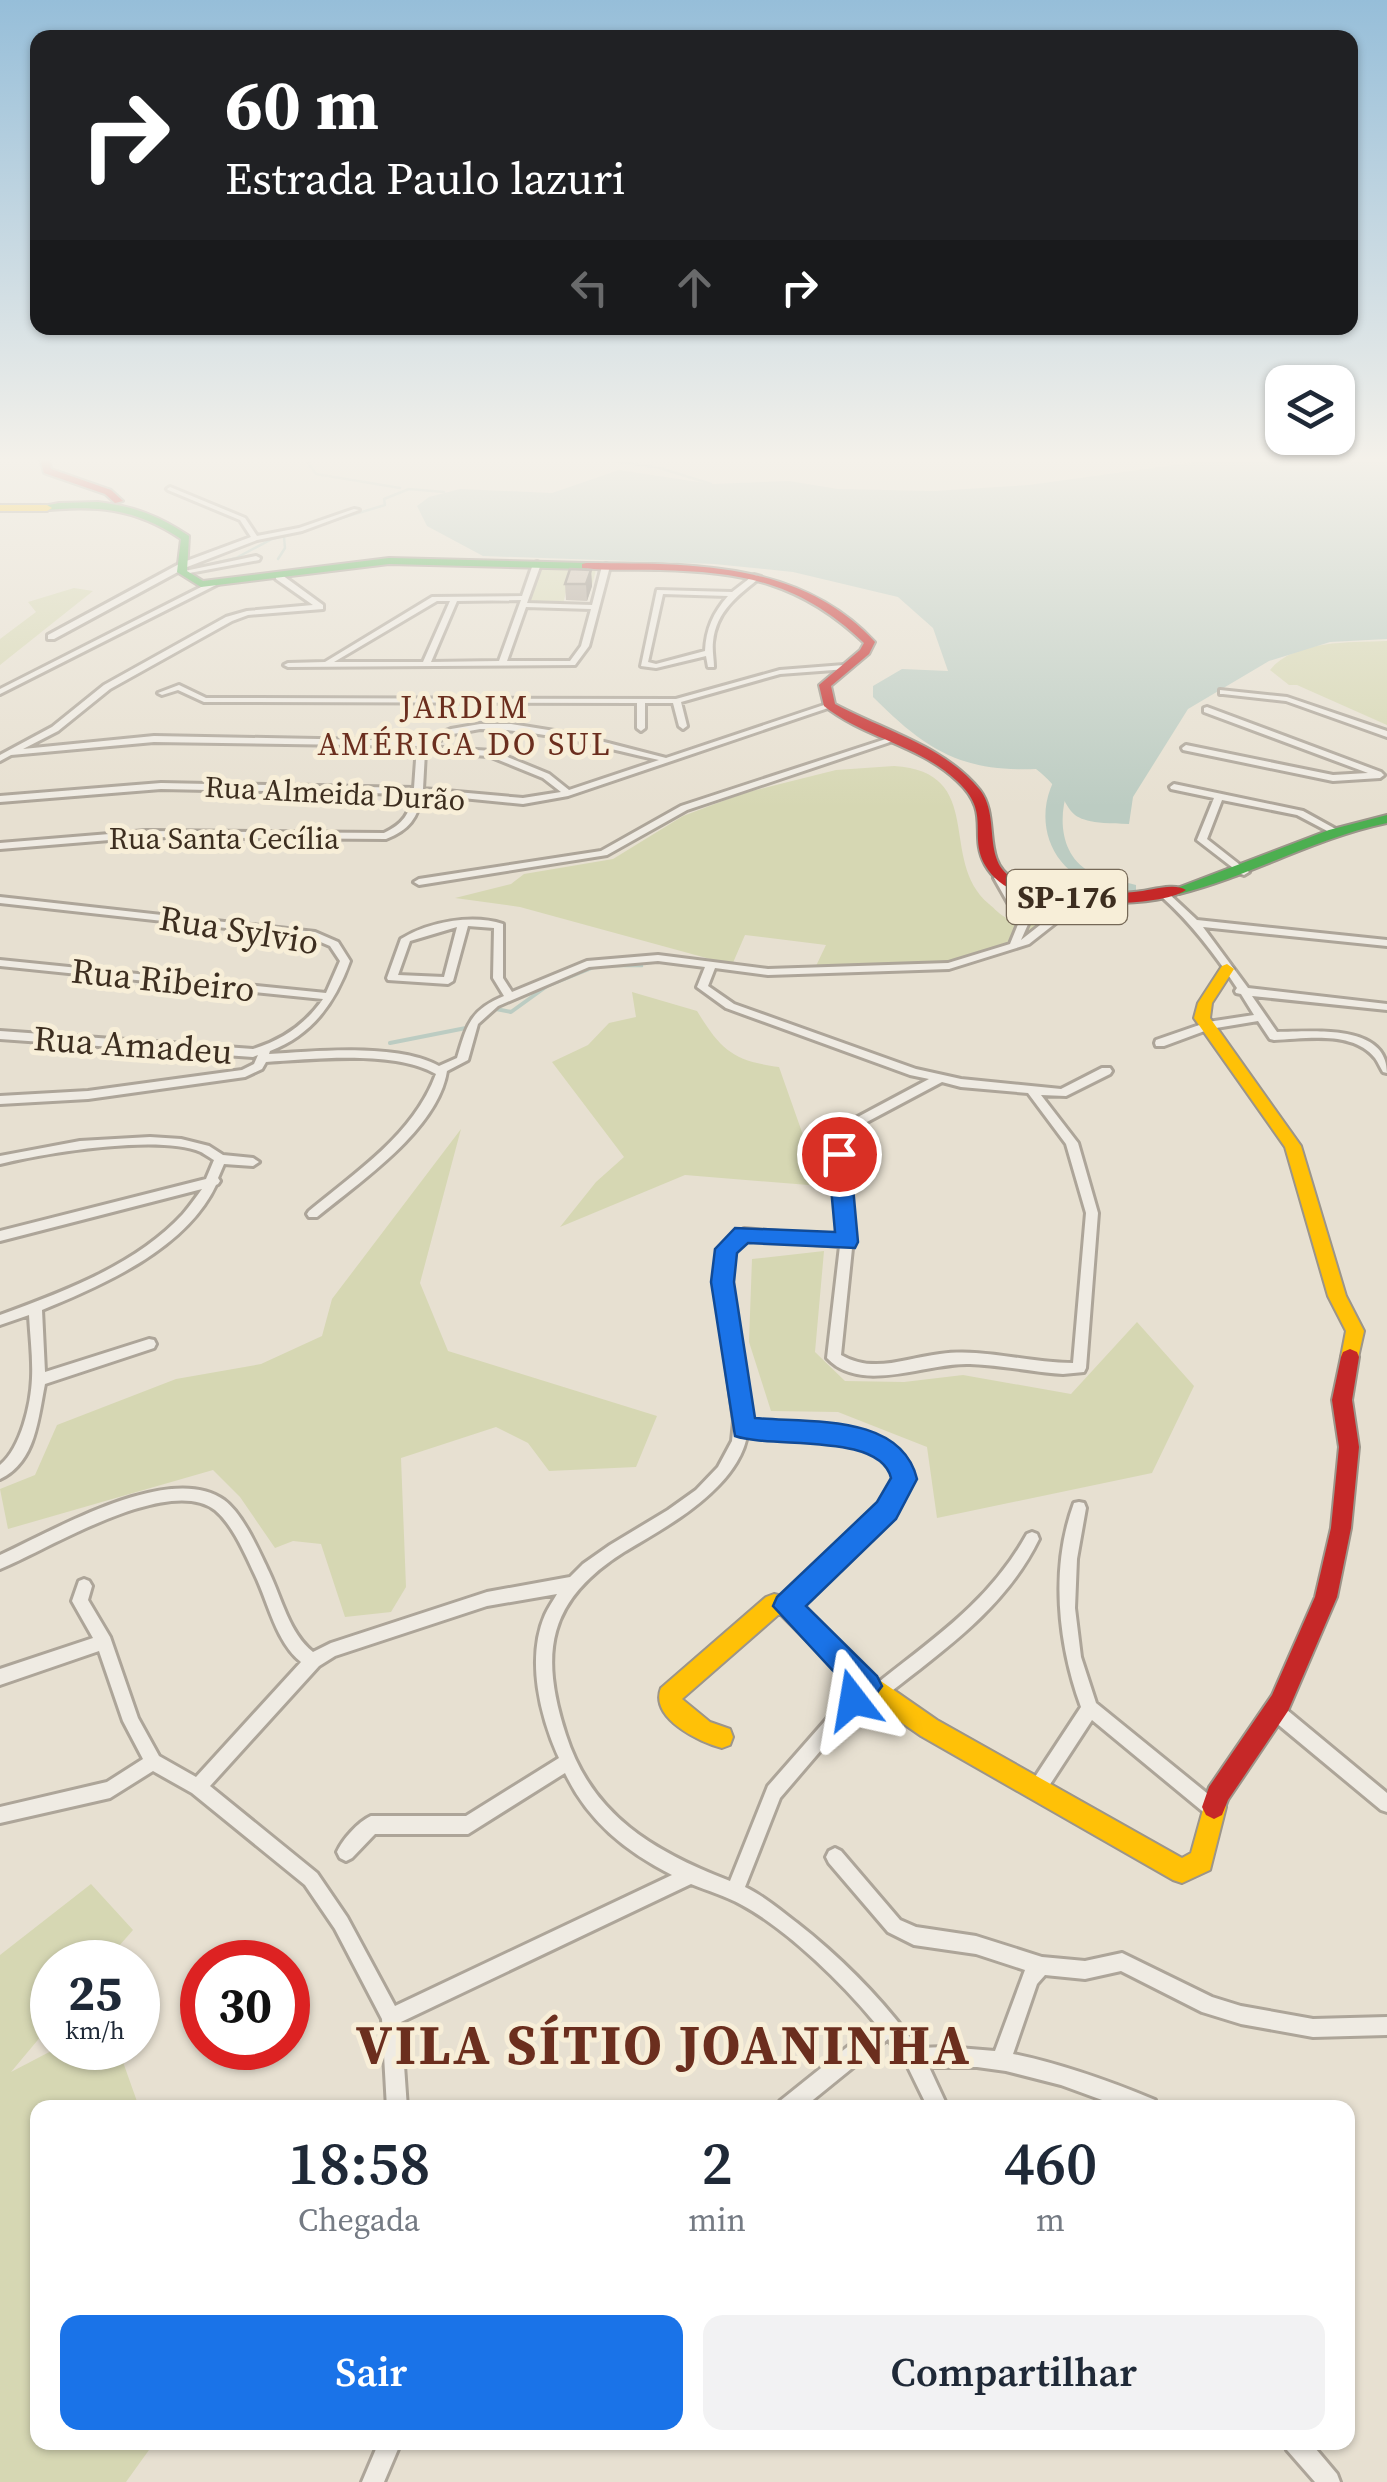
<!DOCTYPE html>
<html lang="pt">
<head>
<meta charset="utf-8">
<style>
	:root { --surface:#fff; --page:#f2f2f3; --text:#1f2937; --muted:#747a83; --accent:#1a73e8 }
	body { margin:0; font-family:"Source Serif 4",serif; background:var(--page); color:var(--text); height:100vh; display:flex; flex-direction:column; font-size:38px; white-space:nowrap }
	* { box-sizing:border-box; margin:0 }
	p { font-size:32px; color:var(--muted) }
	.icon { flex:none; width:55px; height:55px; fill:none; stroke:currentColor; stroke-width:2; stroke-linecap:round; stroke-linejoin:round }
	.map { position:relative; flex:1; overflow:hidden }
	.sheet { position:absolute; left:30px; top:2100px; width:1325px; height:350px; display:flex; flex-direction:column; background:var(--surface); border-radius:20px; box-shadow:0 2px 8px #0004 }
	.sheet>* { flex:none }
	.hud { position:absolute; left:30px; top:30px; width:1328px; height:305px; border-radius:20px; box-shadow:0 2px 8px #0004; background:#202124; color:#fff; overflow:hidden }
	.tools { position:absolute; left:1265px; top:365px; display:grid; gap:20px }
	.tools a { display:grid; place-items:center; width:90px; height:90px; border-radius:20px; background:var(--surface); box-shadow:0 2px 8px #0004; font-size:50px }
	.speed { position:absolute; left:30px; top:1940px; display:flex; gap:20px; font-size:50px; font-weight:700; text-align:center }
	.speed>* { display:grid; place-content:center; width:130px; height:130px; border-radius:50%; background:var(--surface); box-shadow:0 2px 8px #0004; line-height:1 }
	.speed small { font-size:25px; font-weight:400 }
	.speed .limit { border:15px solid #d22; background:#fff; color:#111 }
	.pin { position:absolute; display:grid; place-items:center; width:85px; height:85px; color:#fff; margin:-42px; border:5px solid #fff; border-radius:50%; box-shadow:0 2px 10px #0007 }
	.me { position:absolute; width:110px; margin:-55px; rotate:346deg; stroke-linejoin:round; filter:drop-shadow(0 0 8px #0008) }
	.turn { display:flex; align-items:center; gap:35px; height:210px; padding:0 30px; font-size:45px }
	.turn .icon { width:130px; height:130px; stroke-width:2.5 }
	.turn b { display:block; font-size:70px; line-height:85px }
	.lanes { display:flex; align-items:center; height:95px; padding:0 30px; background:#0003; justify-content:center; gap:50px; direction:ltr }
	.lanes .off { opacity:.35 }
	.eta { display:flex; justify-content:space-evenly; align-items:center; height:170px; text-align:center }
	.eta b { font-size:60px; font-weight:600; line-height:70px }
	.primary-button { display:flex; gap:20px; margin-top:auto; padding:20px 30px }
	.primary-button a { flex:1; height:115px; border-radius:20px; background:var(--accent); color:#fff; font-size:40px; font-weight:600; line-height:115px; text-align:center }
	.primary-button a+a { background:var(--page); color:var(--text) }
	.map>svg:first-child { display:block }
	.green { fill:#d6d7b3 }
	.water { fill:#bcccc2 }
	.lines { fill:none; stroke-linecap:round; stroke-linejoin:round }
	.stream-far1 { stroke:#bcccc2; stroke-width:2.5 }
	.stream { stroke:#bcccc2; stroke-width:4 }
	.river { fill:#bcccc2; fill-rule:evenodd }
	.street-casing { stroke:#ada599; stroke-width:6 }
	.fast-casing { stroke:#9c958a; stroke-width:4 }
	.slow-casing { stroke:#9c958a; stroke-width:4 }
	.jam-casing { stroke:#9c958a; stroke-width:4 }
	.street { fill:#efebe3; fill-rule:evenodd }
	.fast { fill:#4caf50; fill-rule:evenodd }
	.slow { fill:#ffc107; fill-rule:evenodd }
	.jam { fill:#c62828; fill-rule:evenodd }
	.wall { fill:#afa499 }
	.shaded-wall { fill:#8e867d }
	.building { fill:#cbbfb2; stroke:#8e867d; stroke-width:2.5 }
	.route { fill:#1a73e8; stroke:#114b97; stroke-width:2.5 }
	.labels { text-anchor:middle; dominant-baseline:central; stroke-width:10; stroke-linejoin:round; paint-order:stroke }
	.far-street-label { font-size:30px; fill:#3d2e20; stroke:#f7eed8 }
	.far-neighbourhood-label { font-size:32px; letter-spacing:2.5px; fill:#6b2e1e; stroke:#f7eed8 }
	.shield { fill:#f7eed8; stroke:#756857; stroke-width:2.5 }
	.shield-label { font-size:32px; font-weight:bold; fill:#3d2e20 }
	.street-label { font-size:35px; fill:#3d2e20; stroke:#f7eed8 }
	.near-district-label { font-size:55px; font-weight:bold; letter-spacing:2.5px; fill:#6b2e1e; stroke:#f7eed8 }
</style>
</head>
<body>
<div class="map">
<svg width="1387" height="2482" viewBox="0 0 1387 2482">
	<rect width="100%" height="100%" fill="#e7e0d1"/>
	<path class="green" d="M541,570H596L592,585L568,584L563,604L530,602Z
		M74,588L93,591L0,665V639L36,612L28,602Z
		M1387,641V725L1297,685H1289L1270,670C1295,639 1350,643 1387,641Z
		M894,766C988,772 937,860 989,904C994,908 1001,916 1007,918C1018,921 1034,920 1046,921C972,977 901,961 815,968L826,945L745,935L732,965L520,907L455,898L511,884L524,874L613,859L683,816L744,793L836,770Z
		M632,992L697,1011C721,1050 733,1061 779,1067L821,1186L685,1175L560,1227L596,1182L624,1157L552,1062L588,1045L609,1023L636,1017Z
		M461,1129L420,1283L448,1351L657,1416L636,1467L549,1471L528,1443L496,1427L401,1458L406,1587L391,1612L345,1617L321,1544L293,1541L275,1548L240,1497L213,1470L8,1529L0,1489L35,1475L57,1425L176,1379L261,1364L322,1336L332,1299Z
		M824,1251L815,1352L845,1381L904,1382L963,1375L1071,1394L1137,1322L1194,1386L1152,1473L937,1518L927,1447L838,1412L771,1411L749,1342L752,1259Z
		M91,1884L133,1930L105,1962H52V2023L11,2072L57,2048H118L139,2107L38,2108V2442L154,2443L126,2482H0V1955Z"/>
	<path class="water" d="M1218,459H1387V639L1330,642L1269,661L1188,709L1133,797L1129,824C1049,823 1085,808 1036,769C961,772 926,750 873,697V686L902,669L948,671L933,628L898,597L793,572L714,564L483,556L427,526L417,506L429,497L460,489L552,493L619,470L711,484L789,481L838,489L934,491L1029,485Z"/>
	<g class="lines">
		<path class="stream-far1" d="M305,459L316,474L400,488
			M600,459L660,468L711,484
			M409,489L444,492
			M278,559L285,548L284,537
			M211,564L236,558L272,539L385,505L384,499L409,489
			M541,989L598,966H642"/>
		<path class="stream" d="M390,1043L476,1026L496,1009L511,1012L547,986"/>
		<path class="river" d="M1067,761L1081,764C1059,793 1051,850 1090,872C1103,880 1121,881 1136,885V893C1126,894 1116,891 1106,888C1044,874 1027,807 1067,761Z"/>
		<defs>
			<path id="street" d="M170,487L245,518L257,536L299,528L354,509L359,510L302,531L257,540L187,567L54,639H48V635L181,563L251,537L240,520L168,490L167,489Z
				M256,556L260,558L259,560L184,574L180,572Z
				M537,562L541,564L527,603L592,605L602,566L606,564L610,566L589,646L575,665L288,667L284,665L288,663L325,662L432,597L522,596L533,564ZM521,600L499,661L431,662L457,601ZM437,601H450L423,662H334ZM526,607L591,609L581,646L570,661H507Z
				M276,575H282L323,605V609L248,615L232,621L110,689L58,731L23,749L154,736L421,741L451,729L480,724H511L573,734L666,758L827,704L834,706L568,796L523,804L422,794C418,818 409,830 386,839L146,837L0,849V843L146,831L384,833C403,824 410,814 413,794L161,789L0,802V796L161,783L414,788L417,746L154,742L11,755L0,761V755L52,727L104,685L226,617L247,611L313,605L276,579ZM480,729C542,729 599,747 659,760L569,790L549,774L493,751L426,747L453,734ZM425,752L489,756L543,778L561,792L523,798L423,789Z
				M754,575L761,577C738,595 716,611 713,642C712,650 714,659 714,667H708L706,656L656,668L641,666L657,590L732,592ZM663,594L728,596C713,613 706,629 705,651L656,664L648,662Z
				M211,582L218,584L0,694V689Z
				M844,665H847V669L780,674L681,702L687,726L683,729L679,726L673,703H645V728L641,731L637,728V703L204,702L178,690L162,695L158,693L179,685L206,698L676,699L780,670Z
				M1220,690L1287,697L1387,731V737L1286,701L1223,694H1220Z
				M1207,707L1381,772L1384,775L1380,778L1333,781L1183,750L1182,748L1186,745L1333,775L1368,773L1204,712V708Z
				M889,738L896,740L687,810L607,855L419,885L414,882L419,879L601,851L681,806Z
				M1174,784L1303,811L1341,832L1336,835L1333,834L1297,815L1222,800L1207,839L1249,872L1244,875L1241,874L1197,840L1214,798L1171,789L1170,787Z
				M999,875L1004,878L1029,922L1021,940L1049,918L1091,897H1097L1099,899L1057,922L1029,944L949,969L768,975L715,968L708,986L734,1004L916,1069L961,1079L1061,1089L1102,1068H1110L1112,1071L1110,1074L1066,1096L1041,1095L1078,1143L1098,1213L1086,1368L1084,1372L1063,1374C1032,1372 1001,1365 970,1364C927,1362 861,1395 827,1358L840,1246L747,1239C745,1240 736,1248 735,1249C718,1277 746,1386 748,1423C783,1426 864,1426 890,1445C902,1454 907,1466 911,1479L892,1515L862,1548L792,1611L787,1613L782,1611L779,1606L782,1601L852,1538L882,1505L897,1479L893,1468L885,1457L863,1445L747,1434C745,1453 731,1473 718,1486C691,1514 657,1532 624,1552C548,1600 539,1652 566,1735C592,1816 655,1852 730,1881L768,1786L861,1680L867,1677L873,1680L875,1685C934,1638 989,1602 1027,1534L1032,1532L1037,1534L1039,1539C1005,1609 942,1651 883,1698L877,1701L871,1698L869,1694L780,1798L745,1887C764,1896 780,1910 797,1923C843,1959 884,2001 918,2048L946,2047L995,2051L1025,1970L976,1954L914,1945L888,1932L829,1863L826,1857L829,1851L835,1848L841,1851L900,1920L916,1927L976,1936L1042,1957L1085,1961L1122,1953L1212,1997L1241,2006L1313,2019L1387,2017V2035L1313,2037L1241,2024L1202,2012L1121,1971L1085,1979L1045,1975L1037,1984L1013,2054C1062,2064 1109,2081 1155,2100L1157,2108H1124L1061,2085L1006,2071L977,2067H929L948,2108H928L908,2067L888,2039L803,2108H778L780,2101L876,2024C843,1984 788,1930 742,1905C726,1896 708,1891 691,1884L401,2022L407,2108H387L382,2019L335,1929L305,1885L192,1793L153,1771L110,1798L0,1823V1807L107,1782L143,1759L123,1721L99,1651L0,1685V1669L93,1638L72,1601L79,1581L84,1579L89,1581L92,1586L88,1600L110,1637L138,1718L159,1756L196,1777L301,1662C276,1642 269,1604 255,1575C245,1554 233,1525 215,1510C168,1474 47,1550 0,1569V1555C53,1531 170,1461 224,1500C243,1514 259,1551 269,1572C282,1599 289,1633 313,1652L331,1643L487,1592L570,1577L583,1564L610,1545L668,1510L696,1490L718,1467L732,1441L734,1421L717,1296V1268L725,1243L744,1229L841,1237L842,1229L833,1155L837,1130L839,1127L929,1079L910,1075L726,1008L697,987L705,967L658,961L589,967L498,1006L478,1024L468,1060L447,1071C438,1129 360,1182 317,1217H309L307,1214L309,1211C356,1172 414,1134 436,1074C394,1050 314,1059 266,1062L262,1069L245,1077L88,1099L0,1104V1096L88,1091L242,1070L254,1064L258,1055L253,1057L0,1039V1031L253,1049C282,1040 305,1025 323,999L0,966V960L326,993L340,961L330,946L309,937L0,903V897L315,932L338,942L350,961C335,1003 312,1035 270,1051L269,1054C316,1051 398,1043 439,1066L457,1058C467,1025 470,1010 504,996L493,978L494,928L468,926L453,981L448,984L388,980L387,978L401,939C428,922 472,914 503,924V978L512,992L587,961L658,955L768,969L948,963L1010,944L1019,922L994,878ZM457,927L444,977L398,975L410,941ZM942,1082L961,1087L1028,1093L1066,1144L1086,1213L1073,1363C1028,1363 984,1348 940,1354C906,1358 873,1374 841,1355L854,1229L845,1155L848,1132ZM557,1594C553,1601 548,1608 545,1615C526,1659 540,1716 559,1758L466,1816H371C358,1822 343,1839 337,1852L340,1858L346,1861L352,1858L375,1834H468L565,1773C588,1821 625,1851 672,1875L395,2006L347,1917L317,1873L210,1786L319,1666L335,1656L487,1606Z
				M1165,892L1168,893L1197,920L1387,940V946L1203,927L1248,988L1387,1004V1010L1252,996L1277,1032C1311,1032 1387,1023 1387,1073L1383,1072C1380,1067 1378,1062 1375,1058C1352,1030 1305,1039 1274,1040L1270,1039L1258,1021L1210,1029L1164,1046H1156L1155,1043L1156,1040L1208,1022L1254,1015L1241,994L1236,993L1235,991L1237,988C1215,954 1192,924 1162,897V893Z
				M150,1137L181,1139L209,1146L223,1155L253,1158L259,1162L253,1166L224,1164L218,1178L220,1181L218,1184L216,1185C186,1249 103,1285 42,1310L45,1372L149,1339L154,1340L156,1344L154,1348L45,1384C38,1418 36,1462 0,1479V1465C21,1448 31,1404 32,1378C33,1357 30,1336 29,1315L0,1325V1315C63,1292 136,1265 183,1214C190,1206 196,1197 202,1189L0,1241V1231L206,1179L214,1160C212,1159 203,1153 201,1152C158,1134 46,1153 0,1164V1156L80,1141Z
				M1079,1502L1084,1503L1086,1508L1077,1559L1075,1608L1081,1657L1096,1703L1219,1803L1221,1809L1219,1815L1213,1817L1207,1815L1092,1720L1045,1792L1039,1794L1033,1792L1031,1786L1033,1780L1081,1707C1058,1644 1050,1568 1074,1503Z
				M1275,1703L1281,1705L1387,1793V1812L1381,1810L1269,1717L1267,1711L1269,1705Z
				M379,2442H401L384,2482H362Z
				M1284,2442H1310L1337,2474L1340,2482H1315L1287,2450Z"/>
			<path id="fast" d="M98,502C133,506 160,516 189,536L187,571L203,581L389,558L586,563L591,566L586,569L389,564L201,587L177,572L181,539C133,507 94,505 38,511L33,508L59,503Z
				M1387,815V823C1315,838 1251,876 1179,894L1172,890L1329,830Z"/>
			<path id="slow" d="M0,505H47L52,508L47,511H0Z
				M1227,964L1234,969L1212,1003L1210,1018L1301,1146L1346,1296L1364,1331L1357,1362L1350,1365L1343,1362L1341,1357L1346,1331L1328,1296L1285,1147L1194,1018L1198,1003L1222,966Z
				M774,1594L795,1599L875,1677L937,1720L1182,1858L1191,1853L1206,1799L1214,1795L1222,1799L1226,1807L1210,1870L1182,1883L1173,1880L921,1736L859,1693L781,1615H778L682,1699L710,1722L730,1729L733,1737L730,1745L722,1748C699,1742 649,1718 661,1688L766,1597Z"/>
			<path id="jam" d="M40,459H49L51,469L111,490L123,501L115,503L105,494L44,473Z
				M586,563C689,564 800,560 875,642L869,654L831,686L835,704C883,730 945,746 980,790C1001,817 981,861 1014,879C1049,899 1095,896 1134,892C1149,891 1174,882 1186,890C1157,909 1054,905 1020,893C1006,888 993,879 985,865C968,834 992,813 957,781C919,745 864,738 824,706L819,685L860,650L864,643C801,583 744,572 660,570C634,569 608,571 582,568V564Z
				M1350,1349L1357,1352L1359,1357L1352,1400L1359,1447L1351,1528L1337,1597L1288,1711L1228,1800L1222,1815L1214,1819L1206,1815L1202,1807L1209,1787L1272,1695L1315,1597L1331,1528L1339,1447L1332,1400L1341,1357L1343,1352Z"/>
		</defs>
		<use href="#street" class="street-casing"/>
		<use href="#fast" class="fast-casing"/>
		<use href="#slow" class="slow-casing"/>
		<use href="#jam" class="jam-casing"/>
		<use href="#street" class="street"/>
		<use href="#fast" class="fast"/>
		<use href="#slow" class="slow"/>
		<use href="#jam" class="jam"/>
	</g>
	<path class="wall" d="M591,570L592,586L587,601L566,600L565,584Z"/>
	<path class="shaded-wall" d="M591,570L592,586L587,601L586,584Z"/>
	<path class="building" d="M570,569L591,570L586,584H565Z"/>
	<linearGradient id="sky" x2="0" y2="1"><stop stop-color="#96bed9"/><stop offset="0.57" stop-color="#f4f1ea"/><stop offset="1" stop-color="#f4f1ea" stop-opacity="0"/></linearGradient>
	<rect width="1387" height="807" fill="url(#sky)"/>
	<path class="route" d="M839,1147L850,1154L858,1242L855,1248L748,1243L737,1253L734,1282L755,1418C809,1423 901,1413 917,1479L896,1519L806,1606L877,1676L882,1686L864,1710L853,1714L843,1710L839,1700L847,1686L773,1606L777,1597L877,1502L891,1478C880,1432 773,1449 735,1436L711,1282L715,1249L735,1228L835,1232L828,1154Z"/>
	<g class="labels">
		<g class="far-street-label">
			<text transform="translate(335 793) rotate(3)">Rua Almeida Durão</text>
			<text x="224" y="838">Rua Santa Cecília</text>
		</g>
		<g class="far-neighbourhood-label">
			<text x="465" y="707">JARDIM<tspan x="465" dy="37">AMÉRICA DO SUL</tspan></text>
		</g>
		<rect class="shield" x="1007" y="870" width="120" height="54" rx="8"/>
		<g class="shield-label">
			<text x="1067" y="897">SP-176</text>
		</g>
		<g class="street-label">
			<text transform="translate(239 930) rotate(9)">Rua Sylvio</text>
			<text transform="translate(163 980) rotate(6)">Rua Ribeiro</text>
			<text transform="translate(133 1045) rotate(4)">Rua Amadeu</text>
		</g>
		<g class="near-district-label">
			<text x="664" y="2044">VILA SÍTIO JOANINHA</text>
		</g>
	</g>
</svg>
<div class="tools">
<a><svg class="icon" aria-label="layers" viewBox="0 0 24 24"><path d="M12 4l9 5-9 5-9-5zM3 14l9 5 9-5"/></svg></a>
</div>
<div class="speed"><div>25<small>km/h</small></div><div class="limit">30</div></div>
<div class="pin" style="left:839px;top:1154px;background:#d93025"><svg class="icon" aria-label="arrive" viewBox="0 0 24 24"><path d="M6 21V4h12l-3 4 3 4H6"/></svg></div>
<svg class="me" style="left:853px;top:1700px" viewBox="-20 -20 40 40"><path d="M0-17L14 15 0 8-14 15z" fill="#1a73e8" stroke="#fff" stroke-width="4"/></svg>
<div class="hud">
<div class="turn"><svg class="icon" aria-label="right" viewBox="0 0 24 24"><path d="M7 20v-9h11M14 6l5 5-5 5"/></svg><div><b>60 m</b>Estrada Paulo lazuri</div></div>
<div class="lanes"><svg class="icon off" aria-label="left" viewBox="0 0 24 24"><path d="M17 20v-9H6M10 6l-5 5 5 5"/></svg><svg class="icon off" aria-label="ahead" viewBox="0 0 24 24"><path d="M12 20V5M6 11l6-6 6 6"/></svg><svg class="icon" aria-label="right" viewBox="0 0 24 24"><path d="M7 20v-9h11M14 6l5 5-5 5"/></svg></div>
</div>
<section class="sheet">
<div class="eta">
<div><b>18:58</b><p>Chegada</p></div>
<div><b>2</b><p>min</p></div>
<div><b>460</b><p>m</p></div>
</div>
<div class="primary-button"><a>Sair</a><a>Compartilhar</a></div>
</section>
</div>
</body>
</html>
